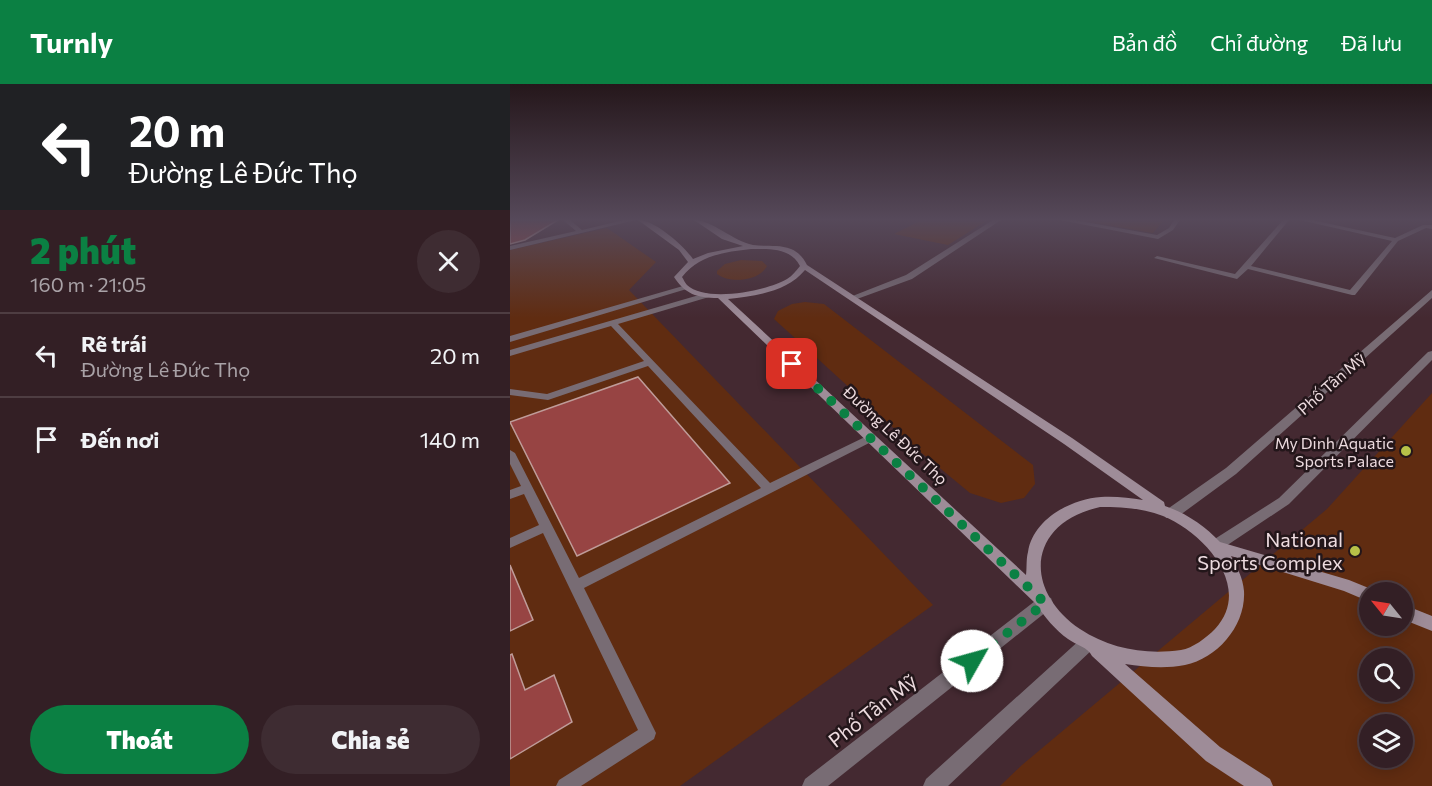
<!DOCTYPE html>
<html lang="vi">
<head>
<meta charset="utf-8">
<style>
	:root { --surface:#331f25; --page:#3e2c32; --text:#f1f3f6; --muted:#a9a2a7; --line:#4e3d42; --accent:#0b8043 }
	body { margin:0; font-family:Commissioner,sans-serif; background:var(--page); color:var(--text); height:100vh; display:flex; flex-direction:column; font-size:22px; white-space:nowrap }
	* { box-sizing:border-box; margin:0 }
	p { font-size:20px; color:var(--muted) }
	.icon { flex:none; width:33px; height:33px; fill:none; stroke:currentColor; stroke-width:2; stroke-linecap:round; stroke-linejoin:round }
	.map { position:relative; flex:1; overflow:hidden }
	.sheet { display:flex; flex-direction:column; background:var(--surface); width:510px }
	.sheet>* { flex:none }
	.hud { background:#202124; color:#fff; overflow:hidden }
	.needle { width:39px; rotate:300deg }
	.buttons { position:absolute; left:849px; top:498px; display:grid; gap:12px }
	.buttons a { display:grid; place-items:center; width:54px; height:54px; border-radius:50%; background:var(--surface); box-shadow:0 3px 15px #0003,0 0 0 2px var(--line); font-size:30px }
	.pin { position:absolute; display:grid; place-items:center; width:51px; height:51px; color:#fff; margin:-26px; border-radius:12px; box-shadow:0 3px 9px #0006 }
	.me { position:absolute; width:66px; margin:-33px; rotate:52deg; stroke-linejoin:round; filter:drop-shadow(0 0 4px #0008) }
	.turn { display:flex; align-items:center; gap:21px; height:126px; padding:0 30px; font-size:27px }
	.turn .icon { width:78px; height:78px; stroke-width:2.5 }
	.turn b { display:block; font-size:42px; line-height:51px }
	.round { display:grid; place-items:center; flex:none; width:63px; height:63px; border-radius:32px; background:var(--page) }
	.headline { display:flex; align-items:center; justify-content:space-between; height:102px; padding:0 30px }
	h1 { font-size:36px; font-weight:800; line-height:45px; color:var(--accent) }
	.primary-button { display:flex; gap:12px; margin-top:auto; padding:12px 30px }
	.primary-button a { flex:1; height:69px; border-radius:36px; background:var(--accent); color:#fff; font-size:24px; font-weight:800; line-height:69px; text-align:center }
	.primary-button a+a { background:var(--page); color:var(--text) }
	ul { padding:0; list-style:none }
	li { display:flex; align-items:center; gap:18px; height:84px; padding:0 30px; border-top:2px solid var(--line) }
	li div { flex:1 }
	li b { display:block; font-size:22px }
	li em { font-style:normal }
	header { display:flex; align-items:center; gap:36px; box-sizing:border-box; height:84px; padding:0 30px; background:var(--accent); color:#fff }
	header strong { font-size:28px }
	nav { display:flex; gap:33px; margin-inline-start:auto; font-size:21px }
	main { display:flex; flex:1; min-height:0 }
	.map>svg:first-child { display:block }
	.green { fill:#602c11; fill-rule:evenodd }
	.building { fill:#974443; stroke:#bf9c99; stroke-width:1.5 }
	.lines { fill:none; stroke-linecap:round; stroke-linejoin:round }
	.lane { fill:#786c74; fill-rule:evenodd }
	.street { fill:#786c74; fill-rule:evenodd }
	.secondary { fill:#9e8c98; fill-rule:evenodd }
	.route { stroke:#0b8043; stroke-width:10; stroke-dasharray:0 18 }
	.poi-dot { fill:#b7c148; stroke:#23161a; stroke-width:2 }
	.labels { text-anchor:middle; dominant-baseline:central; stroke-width:5; stroke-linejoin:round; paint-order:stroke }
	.street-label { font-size:16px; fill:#eddbdf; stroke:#23161a }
	.poi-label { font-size:16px; fill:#eddbdf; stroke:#23161a; text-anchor:end }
	.near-poi-label { font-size:20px; fill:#eddbdf; stroke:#23161a; text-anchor:end }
	.near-street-label { font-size:20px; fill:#eddbdf; stroke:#23161a }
</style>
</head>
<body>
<header>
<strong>Turnly</strong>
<nav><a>Bản đồ</a><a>Chỉ đường</a><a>Đã lưu</a></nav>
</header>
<main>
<section class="sheet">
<div class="hud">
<div class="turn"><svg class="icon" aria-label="left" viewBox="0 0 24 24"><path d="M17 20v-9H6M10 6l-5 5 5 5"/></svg><div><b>20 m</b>Đường Lê Đức Thọ</div></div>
</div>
<div class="headline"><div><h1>2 phút</h1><p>160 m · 21:05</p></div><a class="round"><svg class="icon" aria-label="close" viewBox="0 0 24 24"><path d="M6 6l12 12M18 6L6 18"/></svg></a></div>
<ul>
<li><svg class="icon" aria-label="left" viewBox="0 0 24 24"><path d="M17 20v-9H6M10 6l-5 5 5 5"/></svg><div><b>Rẽ trái</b><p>Đường Lê Đức Thọ</p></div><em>20 m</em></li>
<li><svg class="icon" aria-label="arrive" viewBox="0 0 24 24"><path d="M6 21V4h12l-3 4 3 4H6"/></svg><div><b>Đến nơi</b></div><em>140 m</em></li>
</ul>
<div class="primary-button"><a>Thoát</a><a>Chia sẻ</a></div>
</section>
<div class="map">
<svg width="922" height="702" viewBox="0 0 922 702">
	<rect width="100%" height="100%" fill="#442931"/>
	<path class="green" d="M412,136H478L438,161L384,150Z
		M568,136H654L643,149Z
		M97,144L146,178L119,206L423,521L170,702H0V166Z
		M231,176L252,177L257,182C249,197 220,200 207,190V187L215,180Z
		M295,218L314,220L523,381L525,400L514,414L491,419L460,409L408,366L264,235L268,227L282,220Z
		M922,309V702H490L512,681L817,425ZM860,508H892V542H860ZM860,574H892V608H860ZM860,640H892V674H860Z"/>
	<path class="building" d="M0,136H48L15,156L0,160Z
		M128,293L220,399L67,472L0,338Z
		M0,481L23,536L0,547Z
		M2,570L15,606L44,591L62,638L0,675V571Z"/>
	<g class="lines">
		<path class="lane" d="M53,136H60L72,146L114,136H126L0,166V162L66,147Z
			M550,136H564L647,151L659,144L664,136H670L663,146L648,155Z
			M773,136H779L741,182L840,206L882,157L790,136H802L885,154L913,141H922V145L916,144L888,157L845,211H842L738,185L727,195L644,174L647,172L725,190Z
			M173,202L180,204L0,258V252Z
			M196,209L200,211L199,213L108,240L260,399L357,352H365L366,354L365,356L74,504L146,649L144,655L71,702H46L49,696L128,646L33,449L0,464V454L29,441L14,410L0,415V406L11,402L0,380V366L5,369L69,494L251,404L138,282L38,316L0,311V305L37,310L134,277L101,242L0,272V266Z"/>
		<path class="street" d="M483,136H491L402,195L347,215L340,213L396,191Z
			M922,206V214L726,390L666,434H656L654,430L656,426L716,384Z
			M922,267V276L779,420L710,466L705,468L700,466L698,462L700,458L769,414L918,268Z
			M535,512L541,514L543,519L541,524L318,702H292L295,695L529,514Z
			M578,551L584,554L587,559L584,564L438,702H413L416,695L572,554Z"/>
		<path class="secondary" d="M128,136C145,136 173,161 183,175L198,169L233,162L212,155L184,136C202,136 223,157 243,161C256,163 268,160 281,165C288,168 293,173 297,181L562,354L654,418L655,422C676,429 695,442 710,458L839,496L866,507L860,508V518L834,507L721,472C727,483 733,494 734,507C736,541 708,574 675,581C655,585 635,583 615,580L710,663L760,695L763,702H734L696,677L582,572C578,563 566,561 558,555C545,546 535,533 525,519L208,214C187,214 175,210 164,193L178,178L169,166ZM241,165C259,165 280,163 290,182C286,187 282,192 277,195C257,207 196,219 177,201C175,199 174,196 172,193C189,171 215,168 241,165ZM295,186L554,360L633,416C620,414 605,412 591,413C561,415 523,435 518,468C516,475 517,484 516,491L218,215C245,212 277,208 295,186ZM590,423C611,423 633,424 653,432C693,448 744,503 705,545C696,554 683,564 671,566C636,571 600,565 570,545C512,505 518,439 590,423Z
			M892,520L922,532V547L892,535Z"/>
	</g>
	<linearGradient id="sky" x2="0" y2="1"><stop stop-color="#25171b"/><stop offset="0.58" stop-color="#56495a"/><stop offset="1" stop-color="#56495a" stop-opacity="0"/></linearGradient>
	<rect width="922" height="234" fill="url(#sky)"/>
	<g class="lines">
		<path class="route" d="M282,280L535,519L462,577"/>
	</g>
	<g class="poi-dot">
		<circle cx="896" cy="367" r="6"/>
		<circle cx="845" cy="467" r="6"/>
	</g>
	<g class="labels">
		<g class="street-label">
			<text transform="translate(821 299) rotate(-42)">Phố Tân Mỹ</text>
			<text transform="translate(386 351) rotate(43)">Đường Lê Đức Thọ</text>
		</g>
		<g class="poi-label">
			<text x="884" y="358">My Dinh Aquatic<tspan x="884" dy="18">Sports Palace</tspan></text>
		</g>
		<g class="near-poi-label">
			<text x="833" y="455">National<tspan x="833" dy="23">Sports Complex</tspan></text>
		</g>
		<g class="near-street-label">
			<text transform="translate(362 626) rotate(-38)">Phố Tân Mỹ</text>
		</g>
	</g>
</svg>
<div class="buttons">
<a><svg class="needle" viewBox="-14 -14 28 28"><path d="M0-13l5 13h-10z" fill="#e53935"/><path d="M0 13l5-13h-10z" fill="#a9a2a7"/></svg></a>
<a><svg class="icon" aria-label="search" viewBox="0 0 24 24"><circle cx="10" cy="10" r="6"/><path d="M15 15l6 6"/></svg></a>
<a><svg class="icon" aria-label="layers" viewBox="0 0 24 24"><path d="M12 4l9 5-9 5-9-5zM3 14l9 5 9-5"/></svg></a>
</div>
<div class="pin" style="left:282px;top:280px;background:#d93025"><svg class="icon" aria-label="arrive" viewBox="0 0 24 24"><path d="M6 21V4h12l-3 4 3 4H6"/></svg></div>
<svg class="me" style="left:462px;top:577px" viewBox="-20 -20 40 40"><circle r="19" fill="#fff"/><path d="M0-13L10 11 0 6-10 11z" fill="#0b8043"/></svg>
</div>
</main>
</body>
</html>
